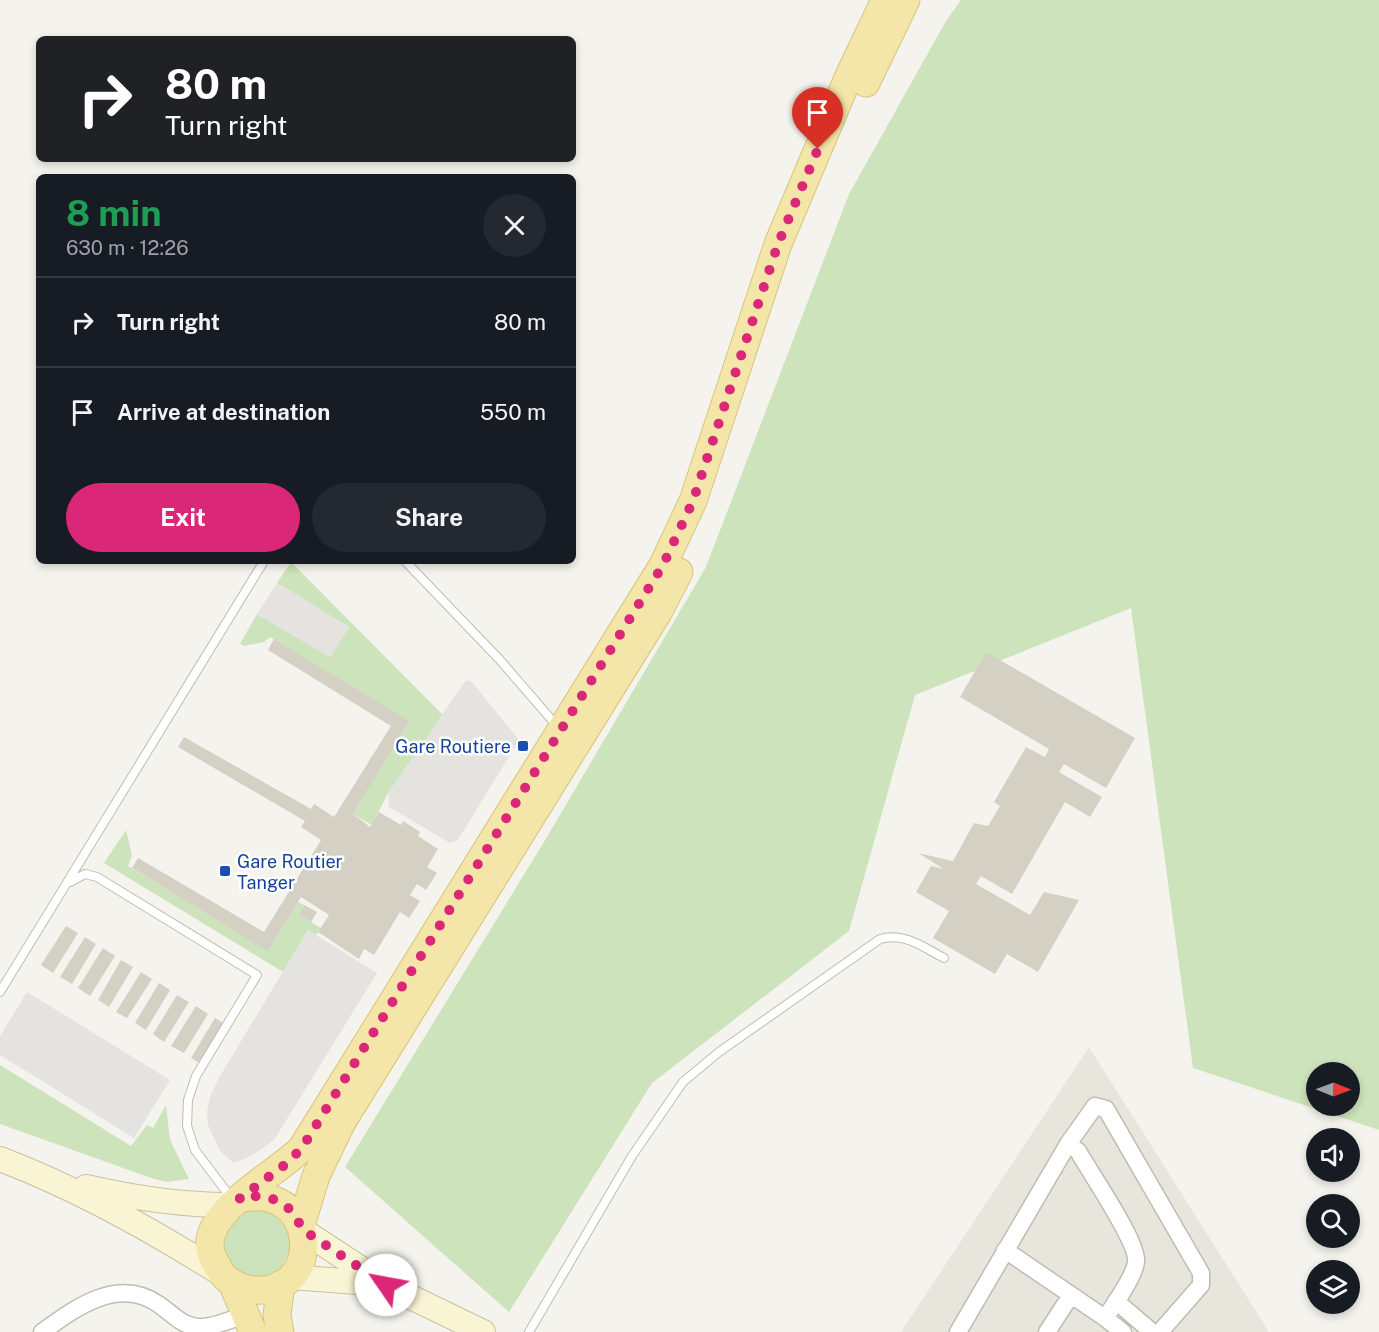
<!DOCTYPE html>
<html lang="en">
<head>
<meta charset="utf-8">
<style>
	:root { --surface:#171b24; --page:#242831; --text:#f1f3f6; --muted:#9ea1a6; --line:#363941; --accent:#db2777 }
	body { margin:0; font-family:"Public Sans",sans-serif; background:var(--page); color:var(--text); height:100vh; display:flex; flex-direction:column; font-size:22px; white-space:nowrap }
	* { box-sizing:border-box; margin:0 }
	p { font-size:20px; color:var(--muted) }
	.icon { flex:none; width:33px; height:33px; fill:none; stroke:currentColor; stroke-width:2; stroke-linecap:round; stroke-linejoin:round }
	.map { position:relative; flex:1; overflow:hidden }
	.details { position:absolute; left:36px; top:174px; width:540px; height:390px; display:flex; flex-direction:column; background:var(--surface); border-radius:9px; box-shadow:0 3px 9px #0003 }
	.details>* { flex:none }
	.hud { position:absolute; left:36px; top:36px; width:540px; height:126px; border-radius:9px; box-shadow:0 3px 9px #0003; background:#202124; color:#fff; overflow:hidden }
	.needle { width:39px; rotate:91deg }
	.fabs { position:absolute; left:1306px; top:1062px; display:grid; gap:12px }
	.fabs a { display:grid; place-items:center; width:54px; height:54px; border-radius:50%; background:var(--surface); box-shadow:0 3px 9px #0003; font-size:30px }
	.pin { position:absolute; display:grid; place-items:center; width:51px; height:51px; color:#fff; margin:-62px -26px; border-radius:50% 50% 50% 0; rotate:-45deg; box-shadow:0 0 6px #0007 }
	.pin .icon { rotate:45deg }
	.me { position:absolute; width:66px; margin:-33px; rotate:303deg; stroke-linejoin:round; filter:drop-shadow(0 0 4px #0008) }
	.turn { display:flex; align-items:center; gap:21px; height:126px; padding:0 30px; font-size:27px }
	.turn .icon { width:78px; height:78px; stroke-width:2.5 }
	.turn b { display:block; font-size:42px; line-height:51px }
	.round { display:grid; place-items:center; flex:none; width:63px; height:63px; border-radius:32px; background:var(--page) }
	.headline { display:flex; align-items:center; justify-content:space-between; height:102px; padding:0 30px }
	h1 { font-size:36px; font-weight:700; line-height:45px; color:#1e9e55 }
	.button { display:flex; gap:12px; margin-top:auto; padding:12px 30px }
	.button a { flex:1; height:69px; border-radius:36px; background:var(--accent); color:#fff; font-size:24px; font-weight:700; line-height:69px; text-align:center }
	.button a+a { background:var(--page); color:var(--text) }
	ul { padding:0; list-style:none }
	li { display:flex; align-items:center; gap:18px; height:90px; padding:0 30px; border-top:2px solid var(--line) }
	li div { flex:1 }
	li b { display:block; font-size:22px }
	li em { font-style:normal }
	.map>svg:first-child { display:block }
	.residential { fill:#e8e5dc }
	.green { fill:#cce3bb; fill-rule:evenodd }
	.parking { fill:#e4e3e0 }
	.building { fill:#d5d0c4 }
	.lines { fill:none; stroke-linecap:round; stroke-linejoin:round }
	.lane-casing { stroke:#bfbcb0; stroke-width:10 }
	.street-casing { stroke:#bfbcb0; stroke-width:19 }
	.secondary-casing { stroke:#c8c29e; stroke-width:26 }
	.primary-casing { stroke:#d7c579; stroke-width:29 }
	.lane { stroke:#fff; stroke-width:8 }
	.street { stroke:#fff; stroke-width:16 }
	.secondary { stroke:#f9f4d3; stroke-width:24 }
	.primary { stroke:#f3e6a8; stroke-width:27 }
	.route { stroke:#db2777; stroke-width:10; stroke-dasharray:0 18 }
	.transit-dot { fill:#1a4fb4; stroke:#fff; stroke-width:2 }
	.labels { text-anchor:middle; dominant-baseline:central; stroke-width:5; stroke-linejoin:round; paint-order:stroke }
	.transit-label { font-size:18px; fill:#164399; stroke:#fff; text-anchor:end }
</style>
</head>
<body>
<div class="map">
<svg width="1379" height="1332" viewBox="0 0 1379 1332">
	<rect width="100%" height="100%" fill="#f5f3ed"/>
	<path class="residential" d="M1089,1047L1269,1332H901Z"/>
	<path class="green" d="M961,0H1379V1130L1193,1068L1131,608L915,695L849,931L652,1083L509,1312L345,1167L544,842L706,567L849,194L946,21ZM1317,1072H1350V1106H1317Z
		M291,562L443,715L388,793L372,825L353,814L410,721L270,637L264,642L244,646L240,644L257,614L330,657L349,627L277,583Z
		M126,830L132,855L128,866L268,950L298,902L304,905L299,915L321,928L316,935L308,930L283,972L104,863Z
		M0,1065L131,1146L147,1125L153,1128L166,1105L170,1140L189,1179L167,1182L154,1179L0,1124Z
		M259,1204L289,1225L291,1250L279,1271L269,1277L245,1278L225,1264C218,1219 216,1222 259,1204Z"/>
	<path class="parking" d="M277,583L349,627L330,657L257,614Z
		M466,680L472,682L519,740L458,840L450,843L389,807L388,793Z
		M308,930L377,973L274,1140L251,1156L234,1163L220,1151L208,1125L207,1112L210,1097L220,1076Z
		M27,992L170,1080L134,1138L0,1055V1036Z"/>
	<path class="building" d="M274,639L410,721L353,814L370,827L379,812L401,825L403,821L420,832L418,836L438,849L427,867L437,873L426,890L417,884L410,895L420,901L409,918L400,912L374,955L364,949L359,959L318,932L329,915L301,897L268,951L132,868L138,858L264,932L321,840L301,827L305,821L178,747L184,737L311,809L314,804L334,817L391,726L268,650Z
		M986,652L1135,738L1106,788L1064,764L1059,772L1102,797L1090,817L1065,802L1012,894L981,876L976,884L1030,915L1044,892L1079,900L1038,972L1007,954L995,974L933,938L949,911L916,892L931,866L944,869L918,853L953,861L974,823L988,826L1000,806L994,802L1026,747L1045,757L1049,749L960,697Z
		M304,905L317,912L311,922L299,915Z
		M66,926L78,933L53,973L41,965Z
		M85,937L96,944L72,984L60,977Z
		M103,948L115,956L90,996L78,988Z
		M121,960L133,967L109,1007L98,1000Z
		M141,972L152,979L127,1018L116,1012Z
		M159,983L170,990L146,1030L135,1023Z
		M177,995L189,1002L164,1042L153,1034Z
		M196,1006L208,1014L184,1053L171,1046Z
		M215,1018L225,1024L201,1064L191,1058Z"/>
	<g class="lines">
		<defs>
			<path id="lane" d="M405,561L499,659L557,726
				M70,882L85,874L97,877L257,975L196,1076L188,1100L187,1126L195,1150L232,1199
				M0,992L264,561
				M529,1332L632,1156L683,1082L719,1052L880,939C904,932 923,947 944,958"/>
			<path id="street" d="M1005,1250L1105,1318C1114,1305 1134,1277 1136,1262C1139,1243 1089,1171 1078,1151L1068,1144
				M1116,1301L1152,1332
				M1105,1318L1123,1332
				M42,1332C74,1309 117,1276 158,1304C172,1313 183,1328 201,1327C215,1327 232,1319 245,1315
				M958,1332L1068,1144L1095,1106L1106,1109L1201,1273V1285L1160,1332
				M1047,1332L1071,1295"/>
			<path id="secondary" d="M0,1159C79,1189 152,1230 223,1275
				M86,1187C134,1198 180,1205 229,1205
				M302,1230L386,1285L483,1332
				M290,1277L384,1284"/>
			<path id="primary" d="M866,83L906,0
				M239,1199C315,1180 326,1287 261,1290C248,1291 237,1287 227,1279C221,1274 218,1267 214,1260C190,1217 275,1176 302,1148L663,565L693,501L778,244L848,78L885,0
				M301,1225L316,1176L342,1122L659,611L679,572
				M232,1283L253,1332
				M280,1332L277,1315L281,1284"/>
		</defs>
		<use href="#lane" class="lane-casing"/>
		<use href="#street" class="street-casing"/>
		<use href="#secondary" class="secondary-casing"/>
		<use href="#primary" class="primary-casing"/>
		<use href="#lane" class="lane"/>
		<use href="#street" class="street"/>
		<use href="#secondary" class="secondary"/>
		<use href="#primary" class="primary"/>
	</g>
	<g class="lines">
		<path class="route" d="M386,1285L303,1230L293,1212L282,1203L268,1197L253,1196L239,1199L286,1164L302,1148L663,565L693,501L778,244L818,149"/>
	</g>
	<g class="transit-dot">
		<rect x="517" y="740" width="12" height="12" rx="3"/>
		<rect x="219" y="865" width="12" height="12" rx="3"/>
	</g>
	<g class="labels">
		<g class="transit-label">
			<text x="511" y="746">Gare Routiere</text>
			<text x="237" y="861" text-anchor="start">Gare Routier<tspan x="237" dy="21">Tanger</tspan></text>
		</g>
	</g>
</svg>
<div class="fabs">
<a><svg class="needle" viewBox="-14 -14 28 28"><path d="M0-13l5 13h-10z" fill="#e53935"/><path d="M0 13l5-13h-10z" fill="#9ea1a6"/></svg></a>
<a><svg class="icon" aria-label="sound" viewBox="0 0 24 24"><path d="M4 9h4l5-4v14l-5-4H4zM17 9q2 3 0 6"/></svg></a>
<a><svg class="icon" aria-label="search" viewBox="0 0 24 24"><circle cx="10" cy="10" r="6"/><path d="M15 15l6 6"/></svg></a>
<a><svg class="icon" aria-label="layers" viewBox="0 0 24 24"><path d="M12 4l9 5-9 5-9-5zM3 14l9 5 9-5"/></svg></a>
</div>
<div class="pin" style="left:818px;top:149px;background:#d93025"><svg class="icon" aria-label="arrive" viewBox="0 0 24 24"><path d="M6 21V4h12l-3 4 3 4H6"/></svg></div>
<svg class="me" style="left:386px;top:1285px" viewBox="-20 -20 40 40"><circle r="19" fill="#fff"/><path d="M0-13L10 11 0 6-10 11z" fill="#db2777"/></svg>
<div class="hud">
<div class="turn"><svg class="icon" aria-label="right" viewBox="0 0 24 24"><path d="M7 20v-9h11M14 6l5 5-5 5"/></svg><div><b>80 m</b>Turn right</div></div>
</div>
<section class="details">
<div class="headline"><div><h1>8 min</h1><p>630 m · 12:26</p></div><a class="round"><svg class="icon" aria-label="close" viewBox="0 0 24 24"><path d="M6 6l12 12M18 6L6 18"/></svg></a></div>
<ul>
<li><svg class="icon" aria-label="right" viewBox="0 0 24 24"><path d="M7 20v-9h11M14 6l5 5-5 5"/></svg><div><b>Turn right</b></div><em>80 m</em></li>
<li><svg class="icon" aria-label="arrive" viewBox="0 0 24 24"><path d="M6 21V4h12l-3 4 3 4H6"/></svg><div><b>Arrive at destination</b></div><em>550 m</em></li>
</ul>
<div class="button"><a>Exit</a><a>Share</a></div>
</section>
</div>
</body>
</html>
